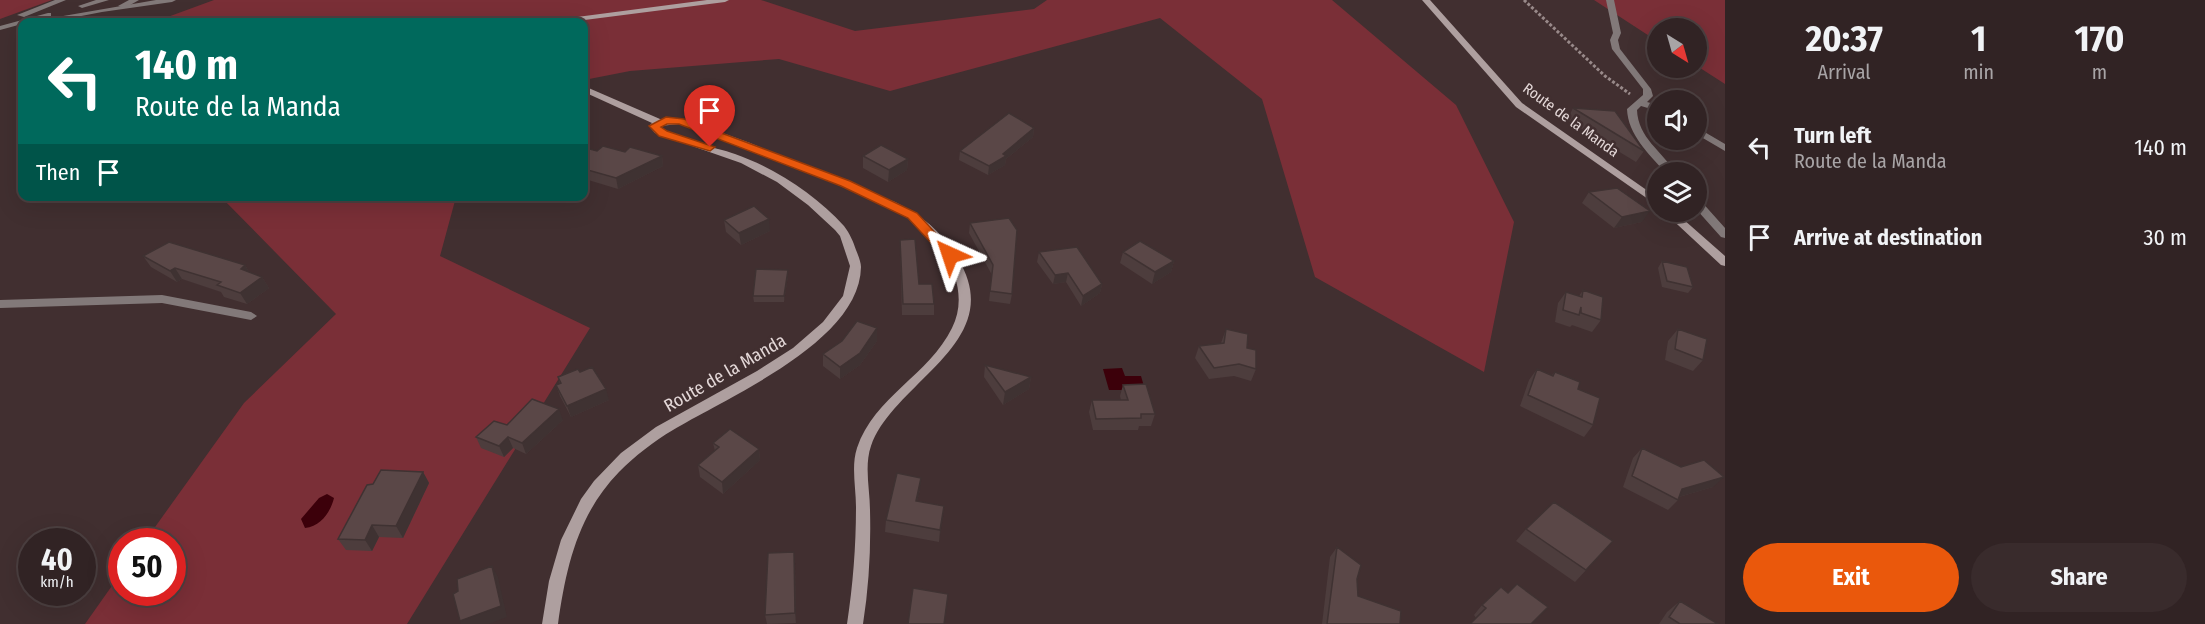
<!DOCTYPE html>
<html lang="en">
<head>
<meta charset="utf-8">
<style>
	:root { --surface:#312324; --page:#392b2c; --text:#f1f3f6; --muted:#a8a4a6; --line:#4c4041; --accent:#ea580c }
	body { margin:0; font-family:"Fira Sans Condensed",sans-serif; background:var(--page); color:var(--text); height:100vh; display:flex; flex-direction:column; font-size:22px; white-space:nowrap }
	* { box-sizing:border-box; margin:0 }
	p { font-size:20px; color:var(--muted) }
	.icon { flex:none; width:33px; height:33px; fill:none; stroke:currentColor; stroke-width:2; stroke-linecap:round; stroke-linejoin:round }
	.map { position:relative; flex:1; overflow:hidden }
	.sheet { display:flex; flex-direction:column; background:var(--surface); width:480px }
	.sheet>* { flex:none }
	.hud { position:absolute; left:18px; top:18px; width:570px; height:183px; border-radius:12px; box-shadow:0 6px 24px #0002,0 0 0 2px var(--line); background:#00695c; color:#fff; overflow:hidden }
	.needle { width:39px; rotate:143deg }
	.tools { position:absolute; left:1647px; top:18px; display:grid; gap:12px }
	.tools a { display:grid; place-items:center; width:60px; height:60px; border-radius:50%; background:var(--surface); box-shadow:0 6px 24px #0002,0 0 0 2px var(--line); font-size:30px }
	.speed { position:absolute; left:18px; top:528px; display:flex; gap:12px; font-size:30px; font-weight:700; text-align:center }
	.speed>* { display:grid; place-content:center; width:78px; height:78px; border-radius:50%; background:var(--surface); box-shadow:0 6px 24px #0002,0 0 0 2px var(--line); line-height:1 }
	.speed small { font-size:15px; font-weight:400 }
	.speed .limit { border:9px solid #d22; background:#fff; color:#111 }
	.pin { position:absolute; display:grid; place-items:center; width:51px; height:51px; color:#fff; margin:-62px -26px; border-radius:50% 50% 50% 0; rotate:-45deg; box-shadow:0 0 6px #0007 }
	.pin .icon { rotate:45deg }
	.me { position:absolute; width:66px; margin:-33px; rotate:318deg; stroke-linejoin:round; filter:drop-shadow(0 0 4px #0008) }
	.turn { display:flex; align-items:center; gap:21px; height:126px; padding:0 18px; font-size:27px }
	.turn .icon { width:78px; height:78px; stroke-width:2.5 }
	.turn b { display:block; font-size:42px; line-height:51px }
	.then { display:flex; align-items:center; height:57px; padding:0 18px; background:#0003; gap:12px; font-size:22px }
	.eta { display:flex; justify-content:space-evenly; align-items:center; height:102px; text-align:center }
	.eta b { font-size:36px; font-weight:700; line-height:42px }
	.cta { display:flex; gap:12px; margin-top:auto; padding:12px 18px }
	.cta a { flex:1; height:69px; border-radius:36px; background:var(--accent); color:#fff; font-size:24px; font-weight:700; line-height:69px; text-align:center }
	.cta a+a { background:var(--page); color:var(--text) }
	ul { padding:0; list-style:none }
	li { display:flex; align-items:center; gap:18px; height:90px; padding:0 18px }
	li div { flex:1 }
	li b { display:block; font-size:22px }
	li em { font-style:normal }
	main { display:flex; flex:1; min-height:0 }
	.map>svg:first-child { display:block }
	.green { fill:#7a2f37 }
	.water { fill:#3c000a }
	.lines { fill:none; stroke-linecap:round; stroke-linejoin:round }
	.path { stroke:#988989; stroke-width:3; stroke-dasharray:3 2; stroke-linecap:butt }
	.lane { fill:#827979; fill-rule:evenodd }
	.street { fill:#827979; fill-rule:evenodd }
	.secondary { fill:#ae9f9f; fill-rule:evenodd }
	.wall { fill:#4d3d3d }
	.shaded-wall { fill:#3f3232 }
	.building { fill:#5a4747; stroke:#3f3232; stroke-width:1.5 }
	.route { fill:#ea580c; stroke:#983908; stroke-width:1.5 }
	.labels { text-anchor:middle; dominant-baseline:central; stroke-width:5; stroke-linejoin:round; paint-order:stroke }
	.far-street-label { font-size:15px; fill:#e4d8d8; stroke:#412f30 }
	.street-label { font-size:18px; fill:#e4d8d8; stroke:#412f30 }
</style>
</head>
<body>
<main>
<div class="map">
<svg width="1725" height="624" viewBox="0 0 1725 624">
	<rect width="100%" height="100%" fill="#412f30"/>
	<path class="green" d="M0,0H52L0,19Z
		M214,0H761L855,31L1034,9L1047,0H1332L1456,105L1514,222L1484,372L1315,277L1262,99L1160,18L890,91L779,59L630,71L584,80V22H154Z
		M1594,0H1725V84L1697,66L1696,28H1658L1657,41Z
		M221,197H456L440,256L590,328L407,624H85L121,573L122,592H172V542L145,541L244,403L336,314Z"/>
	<path class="water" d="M1122,368L1125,376H1141L1145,390H1109L1103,369Z
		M327,494L334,498C330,513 321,526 305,528L301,519L319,498Z"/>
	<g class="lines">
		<path class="path" d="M1524,0L1605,76L1630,94"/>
		<path class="lane" d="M129,0H139L125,8L118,6Z"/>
		<path class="street" d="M55,0H66L24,17L17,15Z
			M96,0H109L82,8L78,6Z
			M156,0H176L172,2L102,12L50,22H36L37,20L22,22V24L0,30V26L48,13H51V17L40,20Z
			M1606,0H1614L1621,33L1618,40L1620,49L1651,89L1653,96L1647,102L1658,105V111L1641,106L1637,110C1638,138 1662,151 1675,172H1665C1649,154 1628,135 1627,109L1643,95V89L1612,49L1610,40L1613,33Z
			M1696,127L1725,144V151L1696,134Z
			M1696,199L1700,200L1725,228V238L1721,237L1696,209Z
			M162,295L251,312L257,316L251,320L162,303L0,308V300Z"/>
		<path class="secondary" d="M707,0H729L725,2L569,22H550L554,20Z
			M1422,0H1430L1522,103L1658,198V206L1516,107Z
			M584,86L660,119H684L750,143L895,202C922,215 943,233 958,259C1009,342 894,381 871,446C864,466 870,490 870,510C871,548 869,586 863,624H847C853,585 856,546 856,507C856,488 851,466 857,448C874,397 929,375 952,328C973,286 941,239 907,216C888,204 866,196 845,188C791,164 736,144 680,124L659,126C673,140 716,147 735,154C775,168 816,195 844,226C850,234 853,241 856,250C858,255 861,262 861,267C860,342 727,397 673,430C654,441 635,456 619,472C578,514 566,567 558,624H542L549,581L561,540L581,499L594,481L621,453L656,427L757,371L793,348L823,322L843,296L850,266L840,236L835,230L808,205L777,182L741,163L655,133L649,126L652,123L584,92Z
			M1664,212H1675L1725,256V266L1721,265Z"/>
	</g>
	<path class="wall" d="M1573,108L1644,151L1636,162L1567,120Z
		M1034,128L1033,137L1006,159L1005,165L988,175L959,160L960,151Z
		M597,151L625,152L662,156L663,166L618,189L585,179L586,181L584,186V154Z
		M863,156L908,159L907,170L888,182L863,168Z
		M1589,192L1642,222L1614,228L1582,203Z
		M724,220L770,231L741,245L726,232Z
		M970,223L1012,294L1010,304L989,301L992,275L969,233Z
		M900,240L919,284L934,304V315H902Z
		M1039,252L1102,284L1100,293L1081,306L1066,282L1053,284L1037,262Z
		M1123,252L1174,261L1171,272L1152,284L1120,263Z
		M143,256L245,265L249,272L262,277L269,288L247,304L224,297L221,292L182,279L177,282L151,267Z
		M1662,261L1693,287L1688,293L1662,287L1658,268Z
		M788,276L784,302H754L753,296Z
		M1583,290L1601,320L1592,332L1572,325L1573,324L1570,327L1555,322L1558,303L1566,292L1579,296Z
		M1226,329L1247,348L1256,369L1251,381L1234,376L1209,379L1195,358L1199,346L1221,343Z
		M1678,329L1703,360L1693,371L1665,360L1668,341Z
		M877,341L860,365L840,379L823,366V354Z
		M985,365L1031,377L1029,389L1003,405L984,377Z
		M1537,369L1552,375L1555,372L1578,389L1593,425L1584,437L1520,406L1529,380Z
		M558,377L609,400L571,417L560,396L556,385L560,384Z
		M1123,385L1155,414L1151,426H1139L1138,430H1093L1089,412L1092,400H1121L1120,396Z
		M563,420L526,454L513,448L504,457L481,448L476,437L507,425Z
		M713,443L759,449L760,460L723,494L700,477L698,465L715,451Z
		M1642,448L1681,467L1713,487L1679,497L1678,500L1668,510L1623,487L1633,458Z
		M423,472L429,483L403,538L379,537L372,551L346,550L338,539L373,484Z
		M920,490L917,501L944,506L939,542L885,532L886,520Z
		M1526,529L1613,541L1575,582L1516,541Z
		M1337,547L1357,579L1358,596L1400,624H1322L1330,557Z
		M795,563L796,623L767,624L765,615Z
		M1508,593L1548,607L1476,618L1474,615L1482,605Z
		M1680,601L1718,624H1659L1667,612Z"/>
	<path class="shaded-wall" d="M1034,128L1033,137L1006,159L1005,165L988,175L989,166Z
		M662,156L663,166L618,189L616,178Z
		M908,159L907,170L888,182L889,170Z
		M584,171L586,181L584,186Z
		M61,196H75L64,201Z
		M1650,211L1642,222L1614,228L1622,217Z
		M769,219L770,231L741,245L739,233Z
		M1174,261L1171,272L1152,284L1155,272Z
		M245,265L252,277L241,269Z
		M175,268L182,279L177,282L170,271Z
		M788,270V276L784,302V296Z
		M1068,273L1066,282L1053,284L1055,275Z
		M262,277L269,288L247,304L240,293Z
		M1102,284L1100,293L1081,306L1083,296Z
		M877,328V341L860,365L840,379V367Z
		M1031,377L1029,389L1003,405L1005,392Z
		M606,389L609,400L571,417L567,406Z
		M559,409L563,420L526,454L522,443Z
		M508,437L513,448L504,457L499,446Z
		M759,449L760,460L723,494L722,482Z
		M423,472L429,483L403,538L396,526Z
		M1724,477L1713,487L1675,498L1682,489Z
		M921,478L920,490L915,513L916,501Z
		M944,506L943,518L939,542L940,530Z
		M372,525L379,537L372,551L365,540Z
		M794,552L795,563L796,623L795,613Z
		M492,566L498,577L507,617L489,624H461L460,621Z"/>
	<path class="building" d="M1573,108L1615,111L1644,151Z
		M1009,113L1034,128L1003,154L1006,156L989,166L960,151Z
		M881,145L908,159L889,170L863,156Z
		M603,146L625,152L630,147L662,156L616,178L584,169V154L590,149L597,151Z
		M1617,188L1650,211L1622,217L1589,192Z
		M754,206L769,219L739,233L724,220Z
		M1009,218L1017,230L1012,294L990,291L993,265L970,223Z
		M915,239L919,284H932L934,304H903L900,240Z
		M1140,241L1174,261L1155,272L1123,252Z
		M169,242L245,265L241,269L262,277L240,293L217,285L221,282L175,268L170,271L143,256Z
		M1077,247L1102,284L1083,296L1068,273L1055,275L1039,252Z
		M1662,261L1687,267L1693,287L1667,281Z
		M756,269L788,270L784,296H753Z
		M1583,290L1603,297L1601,320L1581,313V307L1579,315L1563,310L1566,292L1582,297Z
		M857,321L877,328L860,353L840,367L823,354L842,341Z
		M1226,329L1248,334L1247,348L1256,350V369L1239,364L1214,368L1199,346L1224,343Z
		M1678,329L1707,339L1703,360L1675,349Z
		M985,365L1031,377L1005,392Z
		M592,367L606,389L567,406L556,385L561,383L558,377L578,369L580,372Z
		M1537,369L1553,376L1555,372L1580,382L1578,389L1600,398L1593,425L1528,395Z
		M1146,384L1155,414H1141V418L1096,419L1092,400H1128L1123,385Z
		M532,399L559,409L522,443L508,437L499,446L476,437L494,421L507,425Z
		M730,429L759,449L722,482L698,465L719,447L713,443Z
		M1642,448L1681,467L1704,460L1724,477L1682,489L1678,500L1632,476Z
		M381,470L423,472L396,526L372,525L365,540L338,539L367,485L373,484Z
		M897,473L921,478L916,501L944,506L940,530L886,520Z
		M1554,502L1613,541L1586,570L1526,529Z
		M1337,547L1361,565L1357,579L1358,596L1401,611L1400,624H1327Z
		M794,552L795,613L765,615L768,553Z
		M492,566L501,606L460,621L453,594L458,591L457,579Z
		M1517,584L1548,607L1531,624H1470L1486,608L1482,605L1501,587L1508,593Z
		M913,588L948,594L944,624H908Z
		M1680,601L1718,624H1680L1669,617Z"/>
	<path class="route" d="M666,117L684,119L850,181L917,213L956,255L950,259L945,258L908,218L841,186L679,124H667L661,127L667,131L715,147L710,151L659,136L649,126Z"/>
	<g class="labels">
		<g class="far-street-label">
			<text transform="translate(1571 120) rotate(36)">Route de la Manda</text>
		</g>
		<g class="street-label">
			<text transform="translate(725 373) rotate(-30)">Route de la Manda</text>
		</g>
	</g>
</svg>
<div class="tools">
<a><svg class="needle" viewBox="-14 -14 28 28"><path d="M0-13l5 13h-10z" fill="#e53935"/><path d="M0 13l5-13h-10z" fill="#a8a4a6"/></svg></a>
<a><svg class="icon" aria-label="sound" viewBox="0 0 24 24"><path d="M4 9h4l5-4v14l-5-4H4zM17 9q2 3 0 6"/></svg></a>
<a><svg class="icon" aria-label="layers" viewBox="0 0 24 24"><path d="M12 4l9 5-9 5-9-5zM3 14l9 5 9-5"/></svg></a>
</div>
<div class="speed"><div>40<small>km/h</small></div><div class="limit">50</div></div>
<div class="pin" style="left:710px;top:147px;background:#d93025"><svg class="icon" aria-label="arrive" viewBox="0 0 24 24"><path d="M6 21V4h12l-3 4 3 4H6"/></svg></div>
<svg class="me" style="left:950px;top:255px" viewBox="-20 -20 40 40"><path d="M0-17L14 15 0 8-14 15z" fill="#ea580c" stroke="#fff" stroke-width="4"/></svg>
<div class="hud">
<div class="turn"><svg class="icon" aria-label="left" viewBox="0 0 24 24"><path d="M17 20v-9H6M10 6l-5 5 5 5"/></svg><div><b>140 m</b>Route de la Manda</div></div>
<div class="then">Then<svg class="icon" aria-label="arrive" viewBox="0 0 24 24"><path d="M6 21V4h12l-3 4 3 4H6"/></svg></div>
</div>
</div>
<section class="sheet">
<div class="eta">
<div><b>20:37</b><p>Arrival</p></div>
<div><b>1</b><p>min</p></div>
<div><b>170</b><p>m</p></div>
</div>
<ul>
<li><svg class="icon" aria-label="left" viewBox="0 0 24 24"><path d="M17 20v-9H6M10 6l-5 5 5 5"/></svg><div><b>Turn left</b><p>Route de la Manda</p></div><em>140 m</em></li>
<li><svg class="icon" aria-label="arrive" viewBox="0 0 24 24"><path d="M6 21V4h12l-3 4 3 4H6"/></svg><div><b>Arrive at destination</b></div><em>30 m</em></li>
</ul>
<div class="cta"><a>Exit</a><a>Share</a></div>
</section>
</main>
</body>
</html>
